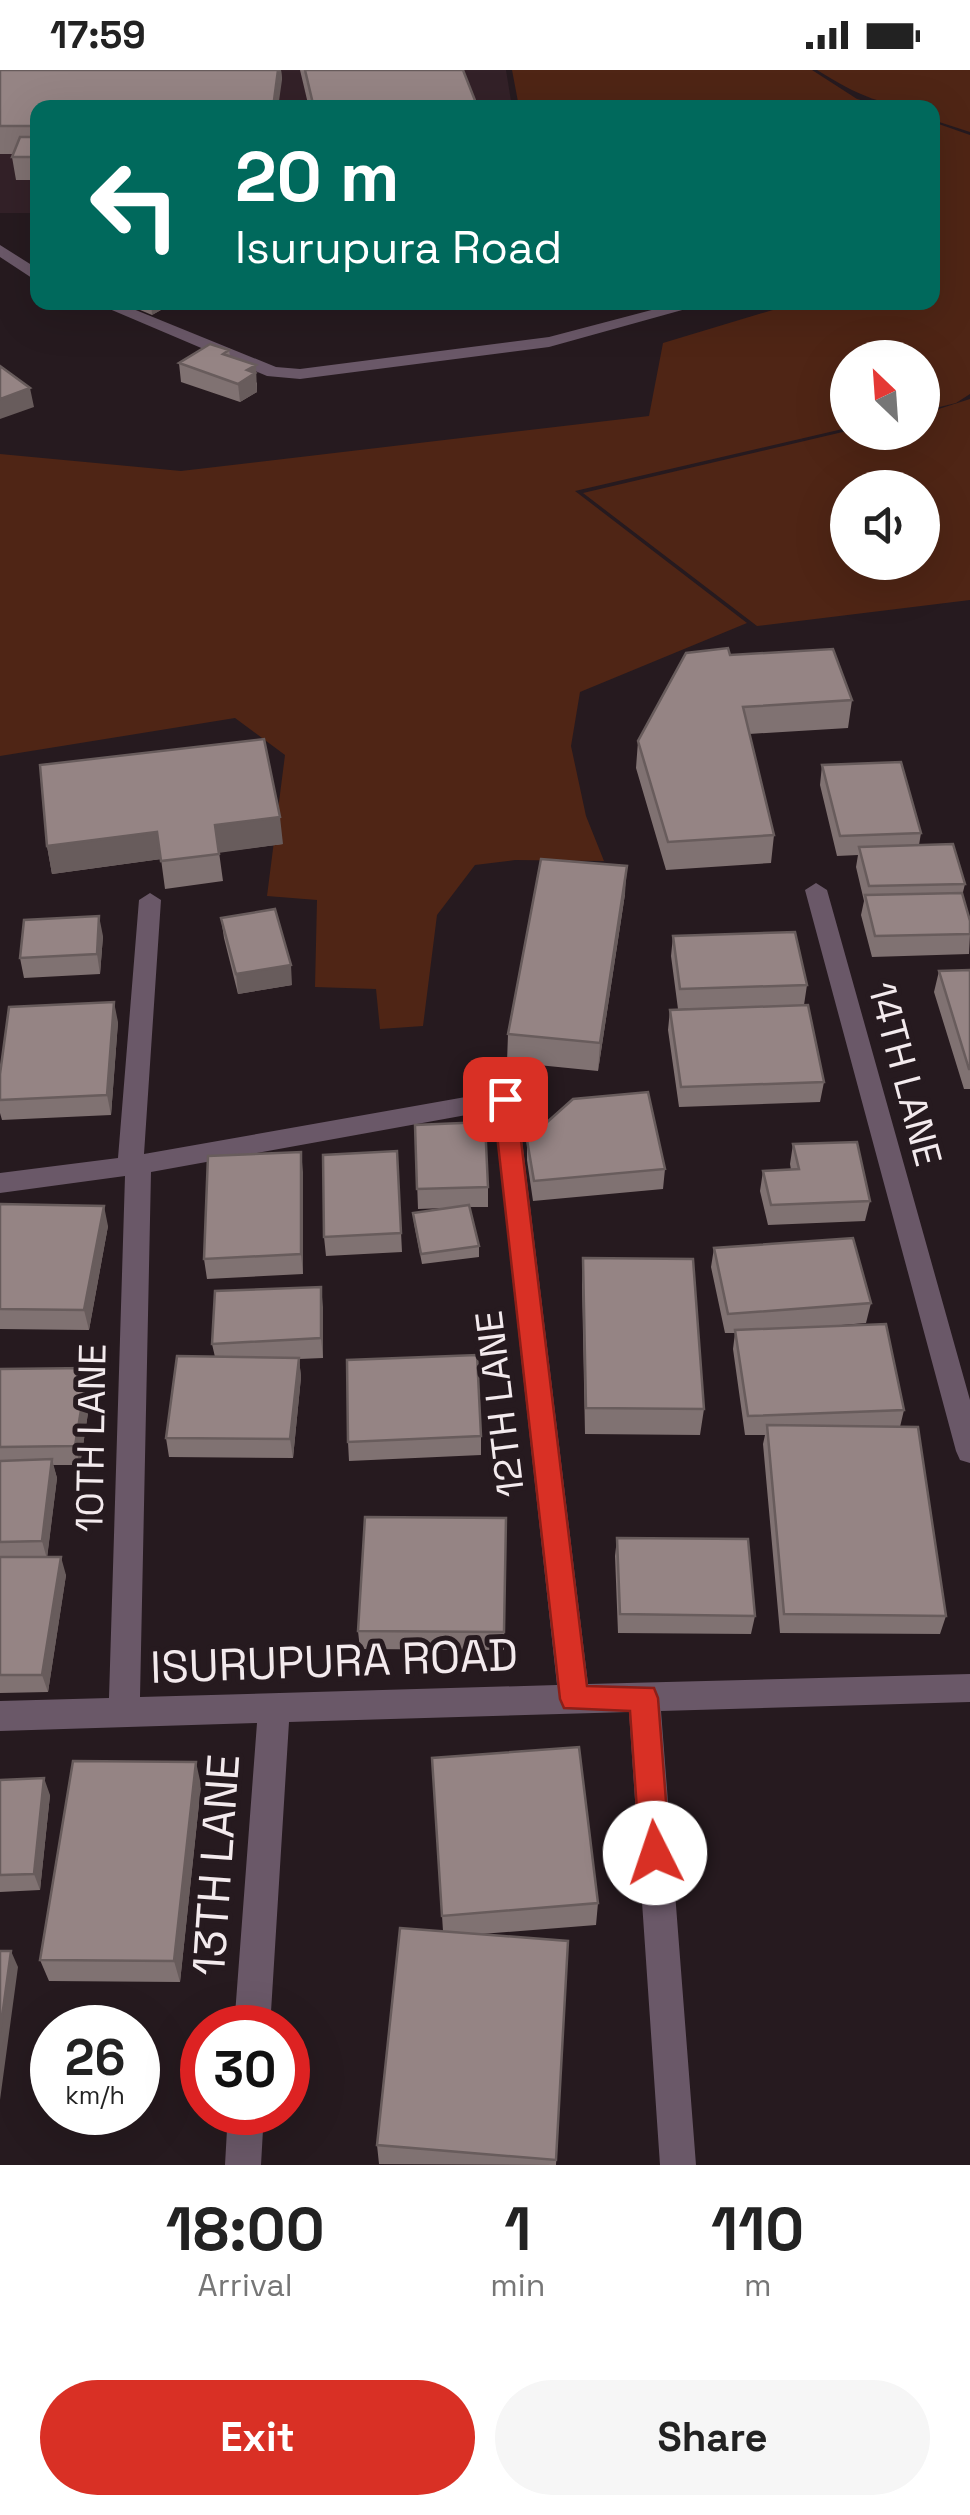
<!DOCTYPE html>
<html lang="en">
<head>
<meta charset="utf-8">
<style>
	:root { --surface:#fff; --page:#f6f6f6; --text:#222; --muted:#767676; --accent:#d93025 }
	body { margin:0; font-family:"Space Grotesk",sans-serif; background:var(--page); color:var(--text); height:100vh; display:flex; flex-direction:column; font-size:38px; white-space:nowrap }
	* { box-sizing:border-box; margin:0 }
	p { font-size:32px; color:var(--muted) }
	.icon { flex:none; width:55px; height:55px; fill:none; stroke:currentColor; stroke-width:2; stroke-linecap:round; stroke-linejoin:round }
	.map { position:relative; height:2095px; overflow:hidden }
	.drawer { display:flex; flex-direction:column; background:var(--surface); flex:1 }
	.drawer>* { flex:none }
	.guide { position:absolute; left:30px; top:30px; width:910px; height:210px; border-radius:20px; box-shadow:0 10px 40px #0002; background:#00695c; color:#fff; overflow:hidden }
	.needle { width:65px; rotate:335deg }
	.tools { position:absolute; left:830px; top:270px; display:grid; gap:20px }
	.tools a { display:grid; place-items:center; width:110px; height:110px; border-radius:50%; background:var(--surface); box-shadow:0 10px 40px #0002; font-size:50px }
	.speed { position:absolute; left:30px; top:1935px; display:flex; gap:20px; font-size:50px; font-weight:700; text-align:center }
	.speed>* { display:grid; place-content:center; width:130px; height:130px; border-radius:50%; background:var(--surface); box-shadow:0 10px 40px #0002; line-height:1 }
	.speed small { font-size:25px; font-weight:400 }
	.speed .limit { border:15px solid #d22; background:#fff; color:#111 }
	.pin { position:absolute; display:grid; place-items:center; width:85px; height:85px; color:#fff; margin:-42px; border-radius:20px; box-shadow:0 5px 15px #0006 }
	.me { position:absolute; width:110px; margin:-55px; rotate:356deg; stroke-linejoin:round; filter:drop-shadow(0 0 8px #0008) }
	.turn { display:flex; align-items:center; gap:35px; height:210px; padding:0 40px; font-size:45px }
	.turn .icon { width:130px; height:130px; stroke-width:2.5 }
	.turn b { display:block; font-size:70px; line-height:85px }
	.eta { display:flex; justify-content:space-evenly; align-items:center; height:170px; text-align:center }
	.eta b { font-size:60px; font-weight:800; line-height:70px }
	.action { display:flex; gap:20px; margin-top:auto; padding:20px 40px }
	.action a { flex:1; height:115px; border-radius:60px; background:var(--accent); color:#fff; font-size:40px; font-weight:800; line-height:115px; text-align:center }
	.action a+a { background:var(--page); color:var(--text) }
	.status { display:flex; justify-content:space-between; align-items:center; height:70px; padding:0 50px; background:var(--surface); direction:ltr }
	.status svg { height:28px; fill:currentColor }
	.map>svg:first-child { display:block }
	.built { fill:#332128 }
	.green { fill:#4f2515; fill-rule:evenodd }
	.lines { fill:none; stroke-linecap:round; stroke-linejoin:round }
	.minor { fill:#6a5868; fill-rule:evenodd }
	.wall { fill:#807272 }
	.shaded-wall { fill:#685c5c }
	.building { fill:#958484; stroke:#685c5c; stroke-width:2.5 }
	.route { fill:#d93025; stroke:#8d1f18; stroke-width:2.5 }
	.labels { text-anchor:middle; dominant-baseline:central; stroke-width:10; stroke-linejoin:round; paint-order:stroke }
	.street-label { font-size:38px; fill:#f3eaed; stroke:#261a1f }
	.near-street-label { font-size:45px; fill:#f3eaed; stroke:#261a1f }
</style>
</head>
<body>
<div class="status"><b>17:59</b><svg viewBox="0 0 49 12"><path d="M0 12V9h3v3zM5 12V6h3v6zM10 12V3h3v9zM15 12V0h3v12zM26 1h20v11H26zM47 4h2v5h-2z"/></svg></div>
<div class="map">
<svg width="970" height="2095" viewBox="0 0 970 2095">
	<rect width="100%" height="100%" fill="#261a1f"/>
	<path class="built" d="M0,0H506L512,37L38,38L37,143H0Z"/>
	<path class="green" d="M512,0H812L857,29L887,37H519Z
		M817,0H970V62L933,50L932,38C885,38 857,25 817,0Z
		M933,52L970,65V324L956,333L923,341L922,288H848L847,358L575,421L747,553L580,622L571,676L586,746L604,791L515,790L475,795L437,845L423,956L380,959L376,919L315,917L317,830L267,826L285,685L235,648L0,686V384L181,401L649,346L663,273L796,233L932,232Z
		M970,329V530L757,556L583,423L847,361L922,362L923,344ZM848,418H922V492H848Z"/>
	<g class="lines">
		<path class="minor" d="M0,175L38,199V212L0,187Z
			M93,232H116L276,297L300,299L549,267L682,232H711L549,277L300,309L267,306Z
			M816,813L827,820L970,1330V1393L960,1390L956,1381L805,820Z
			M150,823L161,830L144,1084L505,1020L517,1029L588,1614L970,1604V1632L661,1641L696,2095H660L629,1642L289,1652L270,1958H234L257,1653L0,1661V1631L109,1628L125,1106L0,1123V1103L118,1088L139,830ZM494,1040L557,1615L140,1627L151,1102Z
			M228,2042H264L261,2095H225Z"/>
	</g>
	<path class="wall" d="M0,0H281L282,10L38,38V140H36L32,116L35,110H16L12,87L14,84H0Z
		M300,0H463L478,38H309Z
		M121,232H175L152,245Z
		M372,232H460V236L373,240Z
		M229,280L230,286L257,313V322L240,332L181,312L179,293Z
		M730,585L852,630L848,658L749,664L774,765L771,793L666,800L636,698L638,671Z
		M822,695L921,763L919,775L965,814L962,826L970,864L969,884L872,887L861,845L864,831L856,797L858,785L837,786L820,715Z
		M283,774L219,782L223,811L165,819L161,789L52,804L47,776Z
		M625,824L598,1001L507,992L508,964Z
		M221,848L292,915L238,924L224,868Z
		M103,866L100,904L24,908L20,888Z
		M673,866L807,915L804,935L678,939L671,886Z
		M970,900V1019H964L934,922L939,901Z
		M670,940L824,1012L820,1032L679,1037L668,960Z
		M118,952L111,1045L2,1050L0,1043V1004Z
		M415,1055L488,1117V1137H470L479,1176V1187L422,1194L414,1153L413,1143L446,1138L418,1139Z
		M527,1070L665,1099L663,1119L533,1131L527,1090Z
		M793,1074L870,1131L865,1151L768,1155L760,1121L763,1101L791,1100L790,1094Z
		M397,1081L402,1182L326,1186L324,1167Z
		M303,1102V1204L207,1209L204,1189Z
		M0,1134L108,1156L89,1260L0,1259Z
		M714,1178L871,1233L866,1253L817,1257L904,1340L900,1357L946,1546L940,1564L780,1563L763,1374L765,1365H745L733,1279L735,1263H725L711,1197Z
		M583,1188L704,1339L700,1365L585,1364L582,1215Z
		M323,1237V1288L299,1289L301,1307L293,1388L169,1387L166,1368L215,1287L212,1274Z
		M88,1298L92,1317L80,1395H53L57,1408L47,1487L66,1505L48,1622L0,1623V1299Z
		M481,1366V1385L349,1391L348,1372Z
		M506,1448L504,1580L360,1579L358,1561Z
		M617,1468L755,1546L751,1564L618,1563L615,1486Z
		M432,1688L598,1833L596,1855L481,1864L568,1871L556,2095L379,2094L377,2075L443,1861Z
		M0,1710L50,1725L40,1820L0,1822Z
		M201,1715L180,1912L49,1911L40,1890Z"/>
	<path class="shaded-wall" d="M278,0H281L282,10L278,38H273Z
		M151,232H175L152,245Z
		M256,295L257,322L240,332L238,314L247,300Z
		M30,318L34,337L0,349V329Z
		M280,747L283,774L218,783L215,755Z
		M157,762L161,789L52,804L47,776Z
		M627,796L625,824L598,1001L600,973Z
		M99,846L103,866L100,904L97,884Z
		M291,895L292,915L238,924L236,904Z
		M114,932L118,952L111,1045L107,1025Z
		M301,1082L303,1102V1204L301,1184Z
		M104,1136L108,1156L89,1260L84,1240Z
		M321,1217L323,1237V1288L321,1268Z
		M299,1288L301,1307L293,1388L290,1369Z
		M88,1298L92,1317L80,1395L75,1376Z
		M52,1389L57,1408L47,1489L42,1471Z
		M61,1487L66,1505L48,1622L42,1605Z
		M196,1692L201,1715L180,1912L174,1891Z
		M44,1708L50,1725L40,1820L34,1804Z
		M11,1881L18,1897L0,2030V1962Z"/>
	<path class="building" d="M0,0H278L273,38H38V56H0Z
		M305,0H463L478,38H314Z
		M20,67H38V87H12Z
		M38,102V116H32Z
		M210,274L229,280L223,284L256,295L247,300L255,303L238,314L179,293Z
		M0,296L30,318L0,329Z
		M728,578L730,585L833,579L852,630L743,637L774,765L668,772L638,671L686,583Z
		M264,669L280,747L215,755L219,784L161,791L157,762L47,776L40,695Z
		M901,692L921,763L840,766L822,695Z
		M953,774L965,814L869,816L859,777Z
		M541,789L627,796L600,973L508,964Z
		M962,823L970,851V864L875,866L865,825Z
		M275,839L291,895L236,904L221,848Z
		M99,846L97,884L20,888L24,850Z
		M795,862L807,915L680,919L673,866Z
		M970,900V999H969L939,901Z
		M114,932L107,1025L0,1030V1004L9,937Z
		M808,935L824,1012L681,1017L670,940Z
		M648,1022L665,1099L534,1111L527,1070L573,1029Z
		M485,1052L488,1117L417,1119L415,1055Z
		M857,1072L870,1131L771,1135L763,1101L799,1099L793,1074Z
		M397,1081L401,1163L324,1167L323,1085Z
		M301,1082V1184L204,1189L208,1086Z
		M0,1134L104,1136L84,1240L0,1239Z
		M469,1135L479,1176L421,1184L413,1143Z
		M853,1168L871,1233L728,1244L714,1178Z
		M583,1188L693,1189L704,1339L586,1338Z
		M321,1217V1268L212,1274L215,1221Z
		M886,1254L904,1340L748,1346L735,1260Z
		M477,1285L481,1366L348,1372L347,1290Z
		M177,1286L299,1288L290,1369L166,1368Z
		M88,1298L75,1376L0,1377V1299Z
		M767,1355L918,1357L946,1546L784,1544Z
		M52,1389L42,1471L0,1472V1391Z
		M365,1447L506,1448L504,1562L358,1561Z
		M617,1468L748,1469L755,1546L620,1544Z
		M0,1487H61L42,1605H0Z
		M579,1677L598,1833L442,1846L432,1688Z
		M73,1691L196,1692L174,1891L40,1890Z
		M44,1708L34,1804L0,1805V1710Z
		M400,1858L568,1871L556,2090L377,2075Z
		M0,1881H11L0,1962Z"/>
	<path class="route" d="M505,1021L516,1029L587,1616L654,1618L658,1628L670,1783L666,1794L655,1798L644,1794L640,1783L630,1641L564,1638L560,1629L493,1029Z"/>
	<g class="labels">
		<g class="street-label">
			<text transform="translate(905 1004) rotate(75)">14TH LANE</text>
			<text transform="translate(500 1334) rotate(-97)">12TH LANE</text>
			<text transform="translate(91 1368) rotate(-89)">10TH LANE</text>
		</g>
		<g class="near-street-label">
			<text transform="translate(334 1591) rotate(-2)">ISURUPURA ROAD</text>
			<text transform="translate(216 1795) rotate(-86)">13TH LANE</text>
		</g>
	</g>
</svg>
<div class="tools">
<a><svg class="needle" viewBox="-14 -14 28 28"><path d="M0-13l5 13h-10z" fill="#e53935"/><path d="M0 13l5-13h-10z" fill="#767676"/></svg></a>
<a><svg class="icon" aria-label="sound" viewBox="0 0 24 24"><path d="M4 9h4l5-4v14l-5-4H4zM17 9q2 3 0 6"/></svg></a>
</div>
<div class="speed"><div>26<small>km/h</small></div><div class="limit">30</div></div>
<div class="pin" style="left:505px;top:1029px;background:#d93025"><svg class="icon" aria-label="arrive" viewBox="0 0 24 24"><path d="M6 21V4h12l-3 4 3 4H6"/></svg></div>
<svg class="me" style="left:655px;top:1783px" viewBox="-20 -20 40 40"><circle r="19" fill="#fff"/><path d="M0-13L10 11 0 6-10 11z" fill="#d93025"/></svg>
<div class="guide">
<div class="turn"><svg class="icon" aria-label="left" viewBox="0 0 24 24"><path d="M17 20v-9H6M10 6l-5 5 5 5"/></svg><div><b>20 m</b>Isurupura Road</div></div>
</div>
</div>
<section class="drawer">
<div class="eta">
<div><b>18:00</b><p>Arrival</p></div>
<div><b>1</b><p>min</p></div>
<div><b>110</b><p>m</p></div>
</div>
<div class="action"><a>Exit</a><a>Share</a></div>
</section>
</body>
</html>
